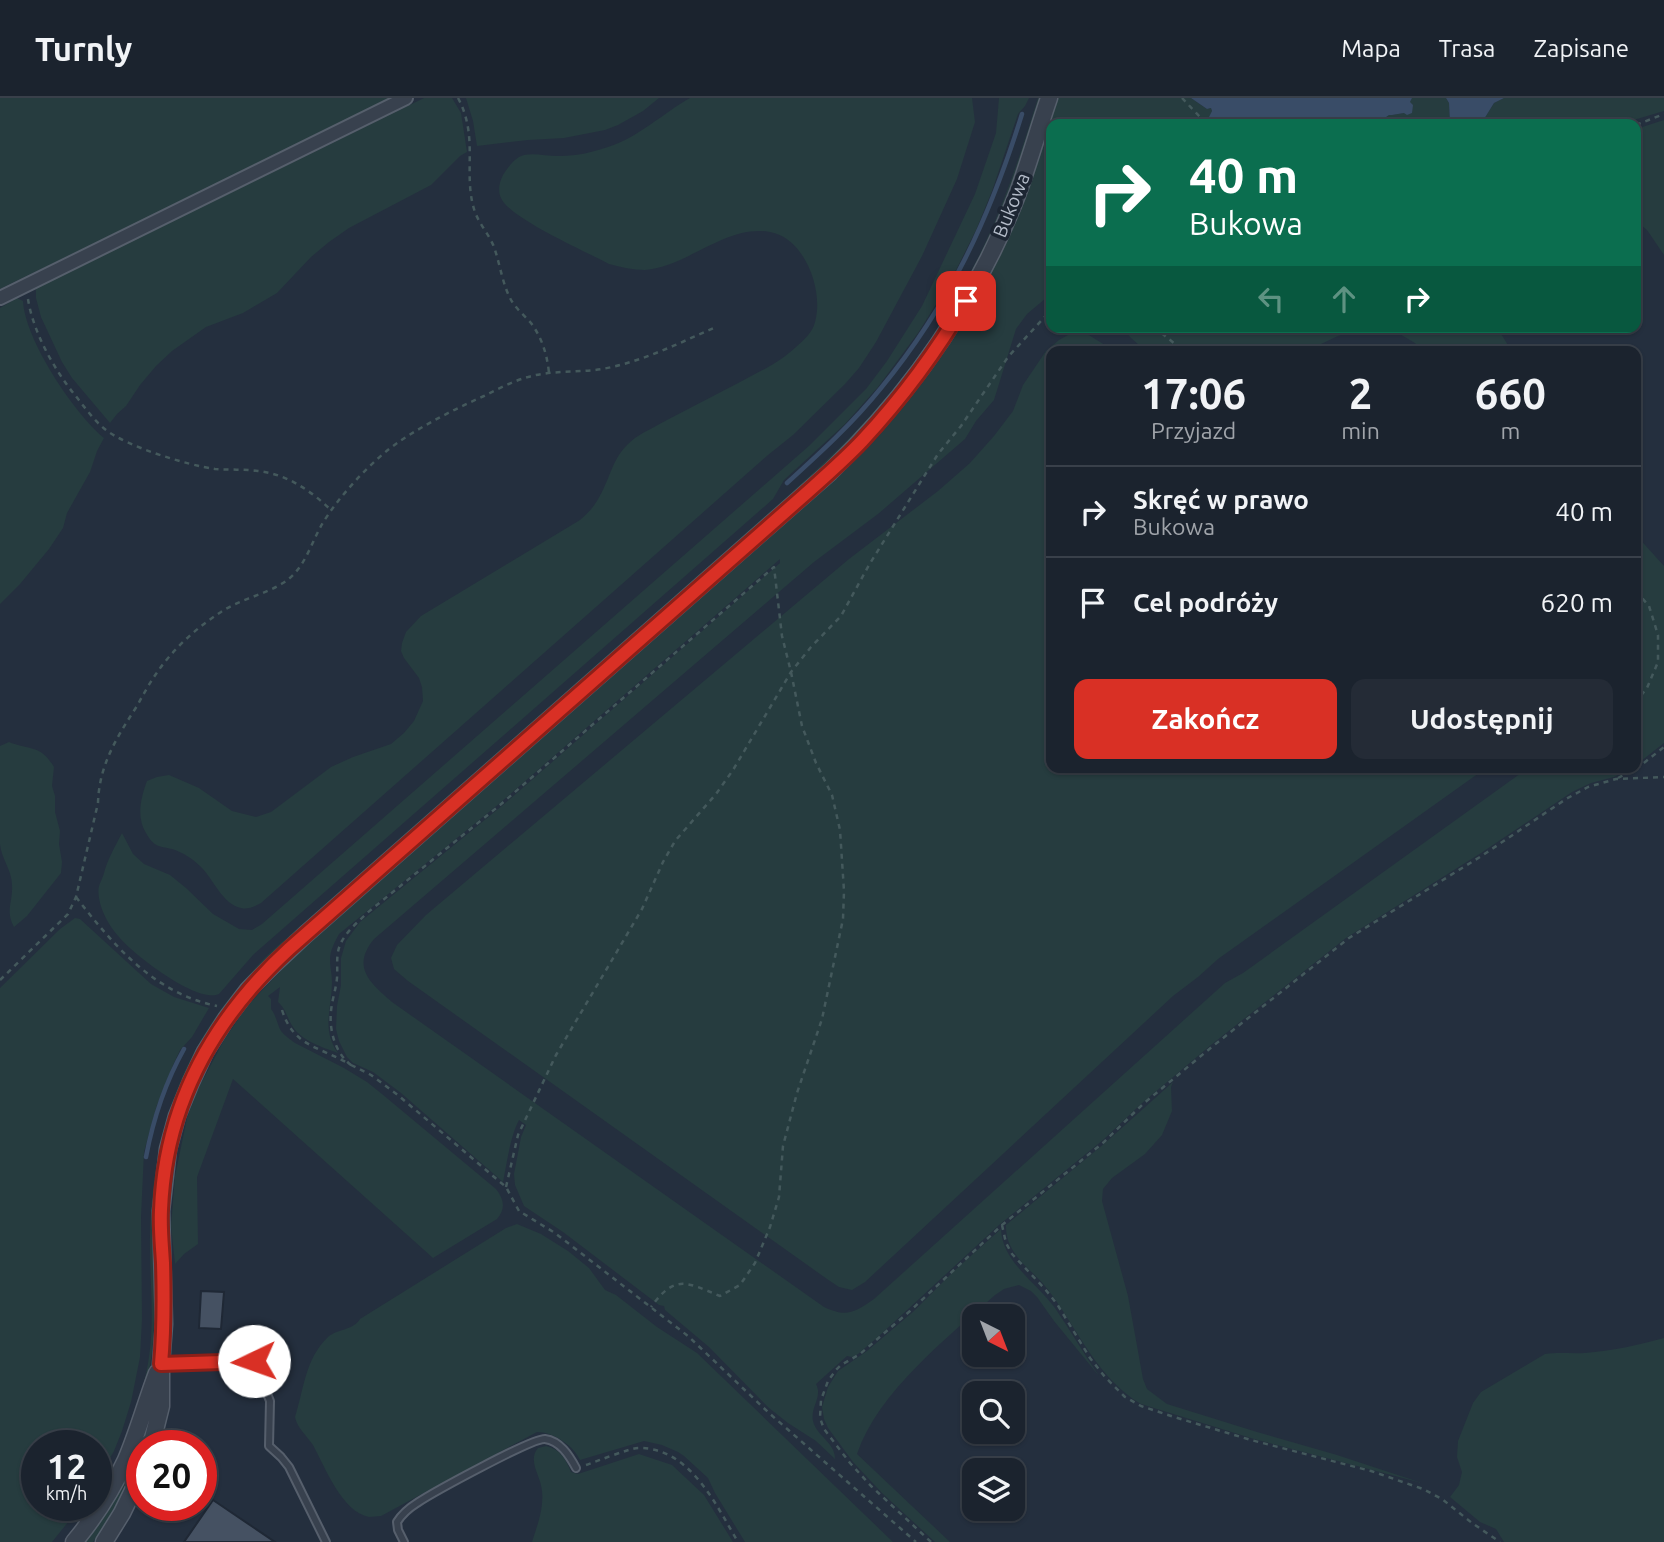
<!DOCTYPE html>
<html lang="pl">
<head>
<meta charset="utf-8">
<style>
	:root { --surface:#1b232e; --page:#242b36; --text:#f1f3f6; --muted:#a0a4aa; --line:#39404a; --accent:#d93025 }
	body { margin:0; font-family:Ubuntu,sans-serif; background:var(--page); color:var(--text); height:100vh; display:flex; flex-direction:column; font-size:26px; white-space:nowrap }
	* { box-sizing:border-box; margin:0 }
	p { font-size:23px; color:var(--muted) }
	.icon { flex:none; width:38px; height:38px; fill:none; stroke:currentColor; stroke-width:2; stroke-linecap:round; stroke-linejoin:round }
	.map { position:relative; flex:1; overflow:hidden }
	.sheet { position:absolute; left:1046px; top:248px; width:595px; height:427px; display:flex; flex-direction:column; background:var(--surface); border-radius:14px; box-shadow:0 2px 5px #0004,0 0 0 2px var(--line) }
	.sheet>* { flex:none }
	.top-card { position:absolute; left:1046px; top:21px; width:595px; height:214px; border-radius:14px; box-shadow:0 2px 5px #0004,0 0 0 2px var(--line); background:#0b6e4f; color:#fff; overflow:hidden }
	.needle { width:46px; rotate:138deg }
	.tools { position:absolute; left:962px; top:1206px; display:grid; gap:14px }
	.tools a { display:grid; place-items:center; width:63px; height:63px; border-radius:14px; background:var(--surface); box-shadow:0 2px 5px #0004,0 0 0 2px var(--line); font-size:35px }
	.speed { position:absolute; left:21px; top:1332px; display:flex; gap:14px; font-size:35px; font-weight:700; text-align:center }
	.speed>* { display:grid; place-content:center; width:91px; height:91px; border-radius:50%; background:var(--surface); box-shadow:0 2px 5px #0004,0 0 0 2px var(--line); line-height:1 }
	.speed small { font-size:18px; font-weight:400 }
	.speed .limit { border:10px solid #d22; background:#fff; color:#111 }
	.pin { position:absolute; display:grid; place-items:center; width:60px; height:60px; color:#fff; margin:-30px; border-radius:14px; box-shadow:0 4px 10px #0006 }
	.me { position:absolute; width:77px; margin:-38px; rotate:267deg; stroke-linejoin:round; filter:drop-shadow(0 0 5px #0008) }
	.turn { display:flex; align-items:center; gap:24px; height:147px; padding:0 28px; font-size:32px }
	.turn .icon { width:91px; height:91px; stroke-width:2.5 }
	.turn b { display:block; font-size:49px; line-height:60px }
	.lanes { display:flex; align-items:center; height:66px; padding:0 28px; background:#0003; justify-content:center; gap:35px; direction:ltr }
	.lanes .off { opacity:.35 }
	.eta { display:flex; justify-content:space-evenly; align-items:center; height:119px; text-align:center }
	.eta b { font-size:42px; font-weight:700; line-height:49px }
	.cta { display:flex; gap:14px; margin-top:auto; padding:14px 28px }
	.cta a { flex:1; height:80px; border-radius:14px; background:var(--accent); color:#fff; font-size:28px; font-weight:700; line-height:80px; text-align:center }
	.cta a+a { background:var(--page); color:var(--text) }
	ul { padding:0; list-style:none }
	li { display:flex; align-items:center; gap:21px; height:91px; padding:0 28px; border-top:2px solid var(--line) }
	li div { flex:1 }
	li b { display:block; font-size:26px }
	li em { font-style:normal }
	header { display:flex; align-items:center; gap:42px; box-sizing:border-box; height:98px; padding:0 35px; background:var(--surface); border-bottom:2px solid var(--line) }
	header strong { font-size:33px }
	nav { display:flex; gap:38px; margin-inline-start:auto; font-size:24px }
	.map>svg:first-child { display:block }
	.green { fill:#263c3f }
	.water { fill:#394c67 }
	.lines { fill:none; stroke-linecap:round; stroke-linejoin:round }
	.stream { stroke:#394c67; stroke-width:4.5 }
	.building { fill:#455162; stroke:#1f2835; stroke-width:2 }
	.service-casing { stroke:#565f6c; stroke-width:10 }
	.minor-casing { stroke:#565f6c; stroke-width:16 }
	.tertiary-casing { stroke:#565f6c; stroke-width:19 }
	.path { stroke:#44595c; stroke-width:2.5; stroke-dasharray:5 5; stroke-linecap:butt }
	.service { stroke:#38414e; stroke-width:6 }
	.minor { stroke:#38414e; stroke-width:12 }
	.tertiary { stroke:#38414e; stroke-width:16 }
	.route-casing { stroke:#8d1f18; stroke-width:18 }
	.route { stroke:#d93025; stroke-width:12 }
	.labels { text-anchor:middle; dominant-baseline:central; stroke-width:7; stroke-linejoin:round; paint-order:stroke }
	.street-label { font-size:19px; fill:#b4bcc9; stroke:#1d2633 }
</style>
</head>
<body>
<header>
<strong>Turnly</strong>
<nav><a>Mapa</a><a>Trasa</a><a>Zapisane</a></nav>
</header>
<div class="map">
<svg width="1664" height="1444" viewBox="0 0 1664 1444">
	<rect width="100%" height="100%" fill="#242f3e"/>
	<path class="green" d="M0,0H393L0,191Z
		M424,0H452L461,15L467,54L460,58L431,87L349,130L329,144L311,159L277,195L243,215L206,229L172,253L156,268L140,287L126,308L117,316L110,325L72,280L62,264L41,219L36,200V191L46,185Z
		M466,0H659L643,13L618,27L605,32L564,40L528,42L477,48L473,23Z
		M690,0H972L975,24L957,81L922,158L876,244L859,270L845,286L793,337L768,357L261,805C255,808 248,812 241,810C222,806 213,780 200,768C193,761 182,754 172,751C158,748 154,749 146,735C136,719 141,699 147,683L157,679L169,677L199,690L232,713L256,719L271,714L331,669L353,659L391,646L404,635L414,623L423,603L422,589L419,580L404,560L401,553L402,545L406,534L421,518L580,422C587,416 593,410 597,403C612,379 611,358 635,340C645,333 657,328 667,322C692,309 717,296 742,283C761,273 780,264 796,249C803,243 813,234 815,224C824,193 805,140 770,134C726,126 687,169 645,172C633,172 621,169 609,166C587,154 509,120 501,100C497,92 500,81 505,74C508,69 514,62 519,59C530,53 548,59 561,58C577,58 593,54 608,49C639,39 662,16 690,0Z
		M999,0H1029L1025,8L1018,16L992,93L976,132L950,184L918,235L878,289L845,326L784,382L773,401L253,857L219,896C197,906 133,856 119,839C110,829 101,814 99,800C97,786 101,786 104,775C108,760 115,749 122,735L133,756L144,766L170,777L186,790L213,816L239,831L252,832L262,826L810,347L866,291L887,263L922,208L975,96L996,35Z
		M1038,0H1040C1026,44 1012,88 994,130C965,196 925,259 877,313C849,345 818,374 786,402L272,855C201,926 155,1014 153,1116C152,1151 155,1187 154,1223C153,1270 142,1319 119,1361C131,1328 144,1295 149,1259C155,1218 149,1178 150,1137C153,1021 189,933 273,852L789,397C816,372 844,347 869,319C917,266 957,206 987,141C1008,96 1023,48 1038,0Z
		M1057,0H1191L1207,11L1211,10L1212,13L1210,19L1218,26H1052V195L1027,216L1016,231L994,302L976,323L965,341L878,416L814,464L374,841C351,869 370,885 392,904L824,1209C847,1220 855,1214 874,1201L1225,885L1243,875L1528,670H1631L1614,679L1591,685L1572,694L1481,755L1346,840L1211,947L1141,1006L1103,1042L999,1127L879,1238L858,1256L852,1259L847,1258L816,1286C823,1299 810,1309 813,1323C817,1339 835,1344 835,1361L816,1343L788,1325L769,1310L709,1249L665,1212L664,1208L659,1207L563,1134L524,1108L515,1087L514,1076L521,1039L526,1027L519,1022C510,1039 507,1065 503,1084L401,995L373,974L353,965L347,959L339,943L336,931L337,908L341,887V860L346,843L360,824L503,707L780,465V461L500,705L339,836C335,844 330,852 330,862C330,869 332,877 332,884C332,910 321,931 338,955C322,949 302,943 293,929C287,920 286,911 278,904L280,889L268,898L271,901V911C276,917 277,926 281,933C285,938 290,941 295,945L344,970L367,984L382,996L496,1091C504,1101 506,1111 497,1121L433,1160L233,981L197,1079L198,1146L184,1156L175,1166L171,1128L175,1078L187,1020L197,993L224,942L247,908L306,847L814,399C832,382 851,365 868,347C923,290 970,223 1003,150C1025,102 1041,51 1057,0Z
		M1412,0H1446L1449,5L1450,26H1376L1389,17H1392L1404,15Z
		M1504,0H1664V13L1620,26H1481L1494,5Z
		M1664,22V157L1647,132L1636,123V31Z
		M17,200L23,203C25,242 74,315 104,340L97,353L90,374L67,415L63,430L49,451L20,486L0,506V210Z
		M1121,229H1497L1512,254H1423L1415,245L1398,235L1384,231L1363,230L1338,238L1304,254H1147L1131,240Z
		M1084,234L1116,254H1052V670H1486L1218,861L1198,879L1173,898L865,1184L852,1192L839,1189L827,1181L408,883L394,871L391,860L397,847L426,817L849,461L938,393L970,365L994,338L1013,313L1023,287L1046,253L1059,242L1068,237Z
		M1636,437L1664,468V645L1636,667Z
		M9,644C31,653 40,646 54,669L52,688L55,698V714L60,733L59,746L62,764L61,775L27,818L14,829C5,813 13,804 12,787C12,772 1,760 0,746C0,713 0,680 0,648Z
		M75,820L80,821L151,886L174,899L209,910L192,939L180,952L174,965L157,1007L144,1054L141,1119L142,1221L140,1259L131,1304L122,1333L114,1353L96,1385V1348H37V1407H82L52,1444H0V890L60,831Z
		M1173,984L1171,989L1172,1013L1162,1037L1145,1056L1112,1080L1103,1091L1102,1103L1128,1198L1143,1281L1147,1291L1167,1306L1257,1334L1337,1357L1422,1385L1254,1341L1141,1306C1097,1280 1079,1233 1049,1193C1033,1171 1005,1158 1006,1127L1105,1045Z
		M517,1126L541,1136L568,1153L589,1170L605,1192L616,1197L657,1229L697,1255L893,1444H745L715,1395L708,1380L684,1358L678,1354L662,1347L644,1343L580,1362C573,1347 553,1334 537,1334L381,1418C377,1418 373,1419 369,1419C342,1414 325,1369 313,1347C307,1338 297,1330 295,1319C304,1291 305,1261 328,1239C337,1231 354,1232 360,1221L506,1130Z
		M1001,1131C1002,1164 1037,1185 1055,1210C1070,1232 1084,1256 1099,1278L1054,1223L1037,1199L1031,1193L1019,1187L1004,1191L995,1197C947,1240 878,1294 857,1356L950,1444H935L882,1395L853,1364L828,1330L824,1321L822,1309L828,1289L838,1273L867,1253L914,1213L954,1173Z
		M1664,1240V1444H1504L1496,1431L1480,1424L1450,1399L1459,1387L1462,1374L1457,1359L1458,1343L1473,1305L1481,1294L1545,1256C1559,1254 1572,1256 1585,1255C1611,1253 1639,1247 1664,1240Z
		M147,1329H149L146,1347L142,1348C142,1381 112,1417 93,1444H84Z
		M546,1348C560,1351 566,1361 571,1374L578,1376L639,1356L672,1367L704,1397L733,1444H532C537,1428 544,1411 542,1393C541,1378 527,1363 538,1350Z"/>
	<path class="water" d="M1191,0H1412L1410,4L1413,7L1412,15L1407,17L1404,15L1392,17H1389L1376,26H1227L1224,23L1218,26L1209,19L1212,13L1211,10L1207,11Z
		M1446,0H1504L1494,5L1481,26H1450L1449,5Z"/>
	<g class="lines">
		<path class="stream" d="M1211,26L1214,23
			M787,385C820,355 853,325 881,290C950,206 990,119 1022,16
			M146,1059C153,1022 165,985 184,951"/>
	</g>
	<path class="building" d="M201,1193L224,1194L221,1231L199,1230Z
		M213,1402L275,1444H184Z"/>
	<g class="lines">
		<defs>
			<path id="service" d="M162,1267L254,1263L270,1303L269,1348L281,1359L289,1369L326,1444
				M404,1444L398,1432L397,1424C402,1416 409,1410 417,1405C432,1395 532,1340 545,1341C560,1343 569,1357 576,1370"/>
			<path id="minor" d="M0,200L406,0"/>
			<path id="tertiary" d="M151,1348L161,1308V1267L164,1226L161,1113L168,1051L177,1018L191,984L205,954L226,921L248,892L273,867L306,836L830,374C912,295 976,202 1017,97C1029,65 1038,32 1049,0
				M74,1444C95,1419 112,1392 126,1362C138,1334 146,1304 157,1275
				M104,1444L122,1415L142,1374"/>
		</defs>
		<use href="#service" class="service-casing"/>
		<use href="#minor" class="minor-casing"/>
		<use href="#tertiary" class="tertiary-casing"/>
		<path class="path" d="M458,0C479,39 463,74 474,111C478,125 489,136 494,149C500,166 502,184 510,200C515,210 524,217 531,225C542,240 547,256 549,275
			M1182,0L1201,20L1204,26
			M1636,27L1664,16
			M28,201C33,234 54,271 74,296C84,308 93,322 106,332C128,349 187,367 215,371C229,372 244,371 258,373C287,376 311,393 331,412
			M1154,229L1185,254
			M1636,493L1649,508L1658,537V564L1647,590L1636,604
			M1618,680L1640,668L1664,649
			M76,799C114,848 154,895 217,908
			M0,882L68,816L76,799L98,705C99,667 117,639 137,608C143,597 149,586 156,576C172,552 196,530 221,514C240,501 264,497 283,485C304,472 310,448 321,428C337,400 373,361 400,343C427,325 455,311 484,298C498,291 513,283 528,279C552,272 577,275 602,271C642,264 679,245 716,229
			M282,912C293,947 316,948 346,964
			M351,967C335,955 329,932 331,913C332,902 336,891 337,880C338,867 335,855 342,843C348,832 358,824 367,815L500,707L774,469L782,538L791,574L802,628L816,665L832,697L840,732L844,793L843,821L822,921L797,995L783,1048L779,1099L770,1129L755,1165L740,1187L720,1198C686,1184 675,1176 651,1209
			M351,967L371,977L399,998L506,1089L519,1113L555,1135L688,1238L769,1315L916,1444
			M506,1089L518,1037L556,957L642,811L663,764L675,743L716,696L733,672L791,574L811,549L841,518L869,467L938,356L961,328L1008,259L1052,211
			M1002,1127L1006,1145L1012,1156L1045,1191L1057,1206L1090,1260L1105,1279L1125,1299L1141,1308L1174,1319L1251,1342L1371,1373L1423,1391L1442,1401L1472,1425L1500,1444
			M586,1367C598,1363 627,1351 638,1350C690,1349 716,1407 738,1444
			M931,1444L871,1388L850,1365L824,1331L820,1320L821,1302L828,1283L836,1272L841,1267L860,1256L910,1213L1002,1127L1104,1044L1143,1006L1213,948L1349,840L1480,759L1566,701L1588,689L1616,681L1664,679"/>
		<use href="#service" class="service"/>
		<use href="#minor" class="minor"/>
		<use href="#tertiary" class="tertiary"/>
	</g>
	<g class="lines">
		<defs>
			<path id="route" d="M254,1263L161,1266C164,1233 164,1199 163,1165C162,1148 160,1130 161,1112C165,1008 213,921 289,851L802,399C822,381 843,363 862,343C902,300 937,253 966,203"/>
		</defs>
		<use href="#route" class="route-casing"/>
		<use href="#route" class="route"/>
	</g>
	<g class="labels">
		<g class="street-label">
			<text transform="translate(1011 107) rotate(-68)">Bukowa</text>
		</g>
	</g>
</svg>
<div class="tools">
<a><svg class="needle" viewBox="-14 -14 28 28"><path d="M0-13l5 13h-10z" fill="#e53935"/><path d="M0 13l5-13h-10z" fill="#a0a4aa"/></svg></a>
<a><svg class="icon" aria-label="search" viewBox="0 0 24 24"><circle cx="10" cy="10" r="6"/><path d="M15 15l6 6"/></svg></a>
<a><svg class="icon" aria-label="layers" viewBox="0 0 24 24"><path d="M12 4l9 5-9 5-9-5zM3 14l9 5 9-5"/></svg></a>
</div>
<div class="speed"><div>12<small>km/h</small></div><div class="limit">20</div></div>
<div class="pin" style="left:966px;top:203px;background:#d93025"><svg class="icon" aria-label="arrive" viewBox="0 0 24 24"><path d="M6 21V4h12l-3 4 3 4H6"/></svg></div>
<svg class="me" style="left:254px;top:1263px" viewBox="-20 -20 40 40"><circle r="19" fill="#fff"/><path d="M0-13L10 11 0 6-10 11z" fill="#d93025"/></svg>
<div class="top-card">
<div class="turn"><svg class="icon" aria-label="right" viewBox="0 0 24 24"><path d="M7 20v-9h11M14 6l5 5-5 5"/></svg><div><b>40 m</b>Bukowa</div></div>
<div class="lanes"><svg class="icon off" aria-label="left" viewBox="0 0 24 24"><path d="M17 20v-9H6M10 6l-5 5 5 5"/></svg><svg class="icon off" aria-label="ahead" viewBox="0 0 24 24"><path d="M12 20V5M6 11l6-6 6 6"/></svg><svg class="icon" aria-label="right" viewBox="0 0 24 24"><path d="M7 20v-9h11M14 6l5 5-5 5"/></svg></div>
</div>
<section class="sheet">
<div class="eta">
<div><b>17:06</b><p>Przyjazd</p></div>
<div><b>2</b><p>min</p></div>
<div><b>660</b><p>m</p></div>
</div>
<ul>
<li><svg class="icon" aria-label="right" viewBox="0 0 24 24"><path d="M7 20v-9h11M14 6l5 5-5 5"/></svg><div><b>Skręć w prawo</b><p>Bukowa</p></div><em>40 m</em></li>
<li><svg class="icon" aria-label="arrive" viewBox="0 0 24 24"><path d="M6 21V4h12l-3 4 3 4H6"/></svg><div><b>Cel podróży</b></div><em>620 m</em></li>
</ul>
<div class="cta"><a>Zakończ</a><a>Udostępnij</a></div>
</section>
</div>
</body>
</html>
